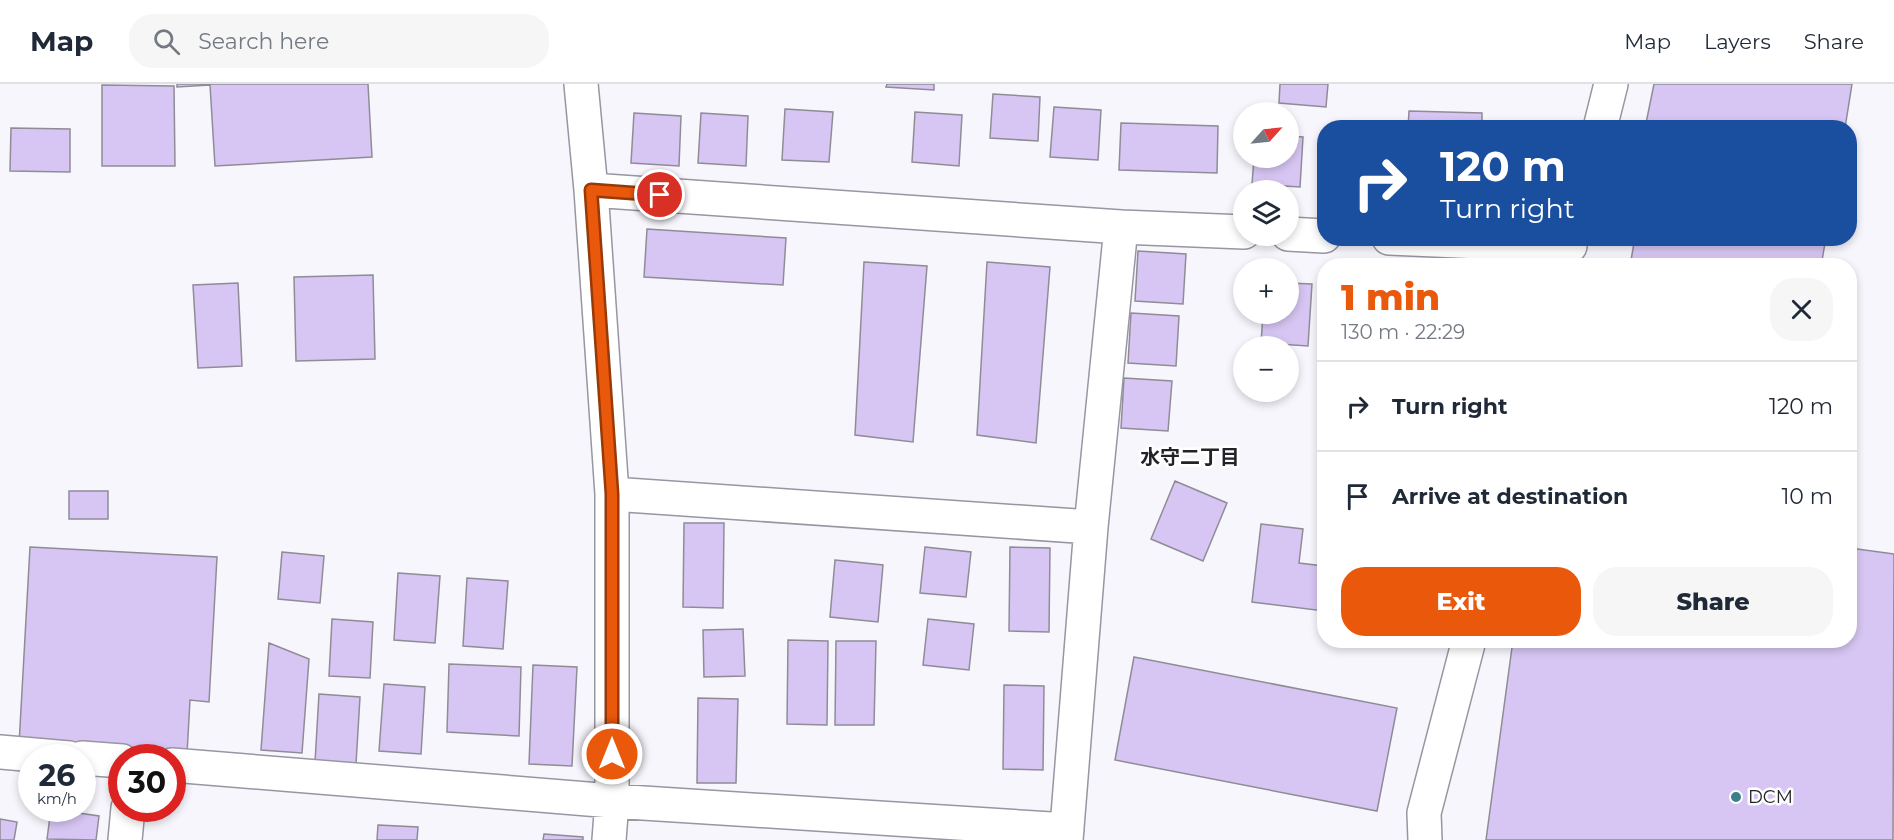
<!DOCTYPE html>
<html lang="en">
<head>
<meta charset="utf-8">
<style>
	:root { --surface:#fff; --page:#f6f6f7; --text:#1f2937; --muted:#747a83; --line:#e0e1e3; --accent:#ea580c }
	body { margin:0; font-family:Montserrat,"Noto Sans JP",sans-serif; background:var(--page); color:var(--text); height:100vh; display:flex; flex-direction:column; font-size:22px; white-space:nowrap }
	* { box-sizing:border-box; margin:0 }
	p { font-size:20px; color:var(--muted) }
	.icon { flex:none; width:33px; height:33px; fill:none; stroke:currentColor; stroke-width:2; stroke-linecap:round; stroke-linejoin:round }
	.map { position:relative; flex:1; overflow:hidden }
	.sheet { position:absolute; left:1317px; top:174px; width:540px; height:390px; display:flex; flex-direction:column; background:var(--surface); border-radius:24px; box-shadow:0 3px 9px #0003 }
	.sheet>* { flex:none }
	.hud { position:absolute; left:1317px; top:36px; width:540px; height:126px; border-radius:24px; box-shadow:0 3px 9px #0003; background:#1a4fa0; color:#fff; overflow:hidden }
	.needle { width:39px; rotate:63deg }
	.controls { position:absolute; left:1233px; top:18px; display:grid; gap:12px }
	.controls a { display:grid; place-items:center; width:66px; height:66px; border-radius:50%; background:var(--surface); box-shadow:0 3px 9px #0003; font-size:30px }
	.speed { position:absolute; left:18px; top:660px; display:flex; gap:12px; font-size:30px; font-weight:700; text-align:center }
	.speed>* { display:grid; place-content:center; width:78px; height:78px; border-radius:50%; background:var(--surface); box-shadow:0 3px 9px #0003; line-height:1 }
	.speed small { font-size:15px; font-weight:400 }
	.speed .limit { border:9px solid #d22; background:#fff; color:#111 }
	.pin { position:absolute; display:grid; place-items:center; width:51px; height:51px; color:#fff; margin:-26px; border:3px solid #fff; border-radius:50%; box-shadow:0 2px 6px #0007 }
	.me { position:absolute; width:66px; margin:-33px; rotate:0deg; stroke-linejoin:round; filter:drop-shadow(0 0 4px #0008) }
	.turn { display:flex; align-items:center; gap:21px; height:126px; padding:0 24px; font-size:27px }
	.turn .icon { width:78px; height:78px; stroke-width:2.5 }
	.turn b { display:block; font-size:42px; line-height:51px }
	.round { display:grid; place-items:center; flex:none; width:63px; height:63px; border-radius:24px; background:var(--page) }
	.overview { display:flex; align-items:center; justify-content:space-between; height:102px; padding:0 24px }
	h1 { font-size:36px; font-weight:800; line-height:45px; color:var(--accent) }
	.button { display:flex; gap:12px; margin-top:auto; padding:12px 24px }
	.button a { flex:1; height:69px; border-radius:24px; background:var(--accent); color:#fff; font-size:24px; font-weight:800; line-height:69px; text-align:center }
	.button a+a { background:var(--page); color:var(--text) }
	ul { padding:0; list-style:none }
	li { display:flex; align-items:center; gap:18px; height:90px; padding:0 24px; border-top:2px solid var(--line) }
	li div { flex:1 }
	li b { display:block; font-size:22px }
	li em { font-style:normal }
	header { display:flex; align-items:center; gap:36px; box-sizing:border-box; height:84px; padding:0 30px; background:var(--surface); border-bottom:2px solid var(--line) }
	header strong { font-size:28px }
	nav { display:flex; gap:33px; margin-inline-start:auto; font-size:21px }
	.search { width:420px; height:54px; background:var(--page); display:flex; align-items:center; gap:15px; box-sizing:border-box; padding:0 21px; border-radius:24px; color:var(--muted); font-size:22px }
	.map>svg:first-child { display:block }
	.building { fill:#d7c6f3; stroke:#8f8c96; stroke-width:1.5 }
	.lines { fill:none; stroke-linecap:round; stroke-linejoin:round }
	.minor-casing { stroke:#9796a1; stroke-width:36 }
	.minor { stroke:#fff; stroke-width:33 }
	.route-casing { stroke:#983908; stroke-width:15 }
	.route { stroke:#ea580c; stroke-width:10 }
	.poi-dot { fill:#3b7f8d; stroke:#fff; stroke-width:2 }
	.labels { text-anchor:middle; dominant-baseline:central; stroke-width:5; stroke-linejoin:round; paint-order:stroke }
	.poi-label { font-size:18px; fill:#232327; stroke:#fff; text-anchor:start }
	.neighbourhood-label { font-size:20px; font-weight:bold; fill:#232327; stroke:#fff }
</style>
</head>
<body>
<header>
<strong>Map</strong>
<div class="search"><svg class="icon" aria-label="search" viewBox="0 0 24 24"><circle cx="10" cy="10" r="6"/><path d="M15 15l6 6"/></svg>Search here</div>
<nav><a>Map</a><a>Layers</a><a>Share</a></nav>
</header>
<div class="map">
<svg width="1894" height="756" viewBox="0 0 1894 756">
	<rect width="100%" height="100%" fill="#f7f6fd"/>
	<path class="building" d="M177,0H368L372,73L215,82L210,1L177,3Z
		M887,0H934V6L886,3Z
		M1280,0H1328L1326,23L1279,19Z
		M1654,0H1852L1845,44H1645Z
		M102,1L174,2L175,82H102Z
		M993,10L1040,13L1038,57L990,54Z
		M1054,23L1101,26L1098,76L1050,73Z
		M785,25L833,28L829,78L782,76Z
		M1409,27L1482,29V44H1408Z
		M915,28L962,31L959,82L912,78Z
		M634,29L681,32L679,82L631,79Z
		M701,29L748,32L746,82L698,79Z
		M1121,39L1218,42L1217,89L1119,86Z
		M11,44L70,45V88L10,87Z
		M1288,52L1303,53L1300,103L1252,100L1254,74H1288Z
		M647,145L786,154L783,201L644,193Z
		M1622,154H1826L1821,182H1630L1634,159L1622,157Z
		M1138,167L1186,170L1183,220L1135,217Z
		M864,178L927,182L913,358L855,351Z
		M987,178L1050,183L1036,359L977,351Z
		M373,191L375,275L296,277L294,193Z
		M238,199L242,282L198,284L193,201Z
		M1288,199L1312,200L1308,262L1261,259L1263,230H1288Z
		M1131,229L1179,232L1176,282L1128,279Z
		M1124,294L1172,297L1168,347L1121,344Z
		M1175,397L1227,419L1203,477L1151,455Z
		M69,407H108V435H69Z
		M684,439H724L723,524L683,523Z
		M1261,440L1303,445L1299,479L1324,482V527L1252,518Z
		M30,463L217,473L209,618L190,616L187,670L19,661Z
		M925,463L971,468L966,513L920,509Z
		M1010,463L1050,464L1049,548L1009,547Z
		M1850,464L1894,470L1893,756H1486L1513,556H1850Z
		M282,468L324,472L320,519L278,515Z
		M835,476L883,481L878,538L830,533Z
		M398,489L440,492L435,559L394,556Z
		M467,494L508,497L503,565L463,562Z
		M332,535L373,538L370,594L329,592Z
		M928,535L974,540L969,586L923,581Z
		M743,545L745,592L704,593L703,546Z
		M788,556L828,557L827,641L787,640Z
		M836,557H876L874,641H835Z
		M269,559L309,575L302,669L261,666Z
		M1134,573L1397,624L1377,727L1115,676Z
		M449,580L521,583L519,652L447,648Z
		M533,581L577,583L572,682L529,680Z
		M384,600L425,603L421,670L379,667Z
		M1004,601L1044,602L1043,686L1003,685Z
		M319,610L360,613L356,680L315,678Z
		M698,614L738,615L736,699H697Z
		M51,725L99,732L96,756L47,755Z
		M0,735L17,738L14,756H0Z
		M378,741L418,743L417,756H377Z
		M544,750L583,753V756H543Z"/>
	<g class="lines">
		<defs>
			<path id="minor" d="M581,0L591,106L612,410V717L609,756
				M1600,44L1611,0
				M591,106L1121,143L1244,148
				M1288,150L1324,152
				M1389,154L1570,162
				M612,410L1091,443
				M0,668L69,674
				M82,674L122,677
				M172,681L612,717L1067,746
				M125,756L128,724
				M1066,756L1091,443L1121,143
				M1425,756L1424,729L1469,556"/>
		</defs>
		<use href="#minor" class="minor-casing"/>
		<use href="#minor" class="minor"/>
	</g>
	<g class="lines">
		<defs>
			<path id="route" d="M612,670V410L591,106L660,111"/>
		</defs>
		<use href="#route" class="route-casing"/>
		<use href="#route" class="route"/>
	</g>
	<circle class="poi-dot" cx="1736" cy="713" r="6"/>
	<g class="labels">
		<g class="poi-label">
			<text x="1748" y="713">DCM</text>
		</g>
		<g class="neighbourhood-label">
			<text x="1190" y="373">水守二丁目</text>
		</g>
	</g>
</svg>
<div class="controls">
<a><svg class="needle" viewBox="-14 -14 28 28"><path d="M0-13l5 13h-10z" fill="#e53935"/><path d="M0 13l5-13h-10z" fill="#747a83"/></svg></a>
<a><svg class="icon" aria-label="layers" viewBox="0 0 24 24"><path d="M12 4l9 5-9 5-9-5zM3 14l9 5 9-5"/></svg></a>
<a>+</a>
<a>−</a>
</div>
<div class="speed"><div>26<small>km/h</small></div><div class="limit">30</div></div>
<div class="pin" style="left:660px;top:111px;background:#d93025"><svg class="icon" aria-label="arrive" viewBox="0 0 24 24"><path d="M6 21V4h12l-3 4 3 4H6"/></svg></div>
<svg class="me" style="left:612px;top:670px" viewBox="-20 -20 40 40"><circle r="17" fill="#ea580c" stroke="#fff" stroke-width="3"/><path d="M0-11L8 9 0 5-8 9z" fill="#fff"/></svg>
<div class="hud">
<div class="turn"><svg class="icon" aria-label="right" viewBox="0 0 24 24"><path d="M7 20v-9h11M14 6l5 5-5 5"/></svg><div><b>120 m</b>Turn right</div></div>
</div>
<section class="sheet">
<div class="overview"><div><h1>1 min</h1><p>130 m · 22:29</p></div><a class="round"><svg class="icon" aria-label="close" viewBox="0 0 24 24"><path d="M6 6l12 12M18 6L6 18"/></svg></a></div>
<ul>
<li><svg class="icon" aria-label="right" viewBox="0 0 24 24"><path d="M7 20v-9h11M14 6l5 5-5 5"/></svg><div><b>Turn right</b></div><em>120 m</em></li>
<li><svg class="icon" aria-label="arrive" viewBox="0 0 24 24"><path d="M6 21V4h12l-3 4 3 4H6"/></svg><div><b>Arrive at destination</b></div><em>10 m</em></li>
</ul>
<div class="button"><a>Exit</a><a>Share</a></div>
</section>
</div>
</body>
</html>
